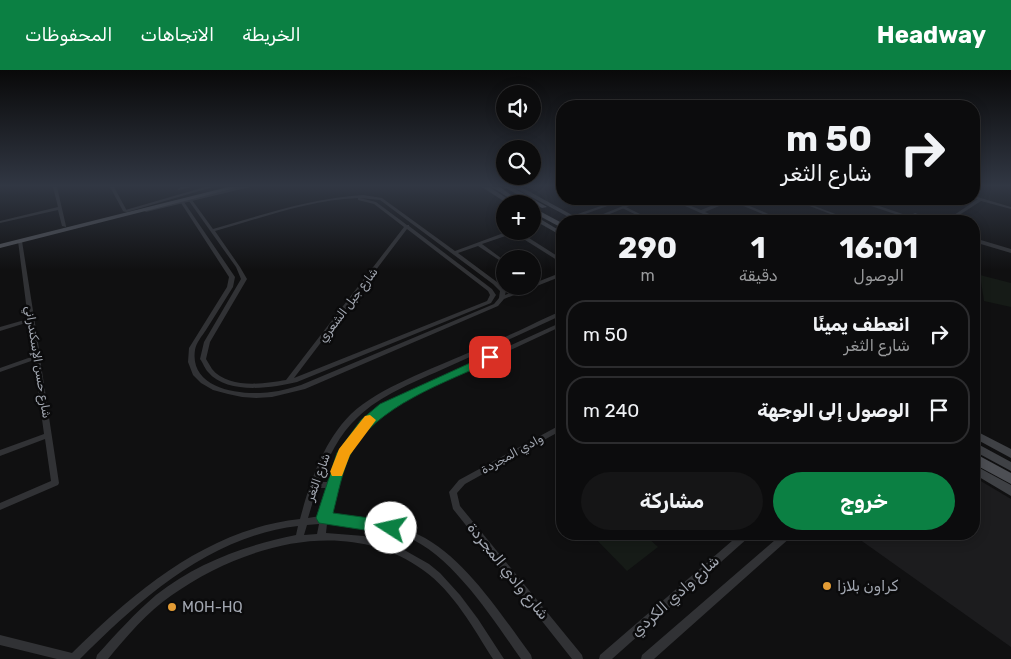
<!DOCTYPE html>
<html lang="ar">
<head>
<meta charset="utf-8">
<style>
	:root { --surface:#0c0c0d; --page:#151516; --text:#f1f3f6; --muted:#9a9b9d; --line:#2c2c2e; --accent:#0b8043 }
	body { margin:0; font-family:Rubik,Vazirmatn,sans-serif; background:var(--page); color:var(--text); direction:rtl; height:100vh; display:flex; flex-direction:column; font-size:19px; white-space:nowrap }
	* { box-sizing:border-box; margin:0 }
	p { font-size:16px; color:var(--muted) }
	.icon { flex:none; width:28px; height:28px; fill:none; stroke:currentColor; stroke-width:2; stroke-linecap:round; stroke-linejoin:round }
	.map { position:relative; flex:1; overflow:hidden; direction:ltr }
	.sheet { position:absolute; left:556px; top:145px; width:424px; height:325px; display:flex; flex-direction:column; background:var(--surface); border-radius:20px; box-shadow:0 2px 12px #0003,0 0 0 1px var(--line); direction:rtl }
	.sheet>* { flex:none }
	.banner { position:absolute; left:556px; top:30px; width:424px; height:105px; border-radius:20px; box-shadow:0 2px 12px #0003,0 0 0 1px var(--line); direction:rtl; background:#0c0c0d; color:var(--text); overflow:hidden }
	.controls { position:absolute; left:496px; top:15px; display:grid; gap:10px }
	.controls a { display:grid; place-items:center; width:45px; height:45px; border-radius:50%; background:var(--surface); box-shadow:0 2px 12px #0003,0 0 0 1px var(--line); font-size:25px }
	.pin { position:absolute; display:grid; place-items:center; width:42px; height:42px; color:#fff; margin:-21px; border-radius:10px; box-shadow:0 2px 8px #0006 }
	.me { position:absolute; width:55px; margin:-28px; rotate:280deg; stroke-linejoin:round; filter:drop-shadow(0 0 4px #0008) }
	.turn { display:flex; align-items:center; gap:18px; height:105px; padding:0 25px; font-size:22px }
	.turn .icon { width:65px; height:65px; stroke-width:2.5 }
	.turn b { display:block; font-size:35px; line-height:42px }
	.eta { display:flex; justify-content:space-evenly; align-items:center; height:85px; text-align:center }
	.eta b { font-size:30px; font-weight:700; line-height:35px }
	.action { display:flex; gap:10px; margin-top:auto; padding:10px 25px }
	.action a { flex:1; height:58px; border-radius:30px; background:var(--accent); color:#fff; font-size:20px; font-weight:700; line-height:58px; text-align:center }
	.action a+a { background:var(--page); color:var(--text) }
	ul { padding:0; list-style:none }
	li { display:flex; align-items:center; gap:15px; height:68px; margin:0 10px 8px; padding:0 15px; border:2px solid var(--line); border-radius:20px }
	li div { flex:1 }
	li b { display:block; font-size:19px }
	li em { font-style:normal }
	header { display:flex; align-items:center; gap:30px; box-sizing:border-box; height:70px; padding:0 25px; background:var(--accent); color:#fff }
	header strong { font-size:24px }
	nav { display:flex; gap:28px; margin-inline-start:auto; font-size:18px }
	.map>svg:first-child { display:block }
	.built { fill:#1c1c1e }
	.green { fill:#161b17 }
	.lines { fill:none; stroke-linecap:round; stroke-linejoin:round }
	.minor { fill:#313235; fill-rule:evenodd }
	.tertiary { fill:#313235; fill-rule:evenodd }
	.secondary { fill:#3f4145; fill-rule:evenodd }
	.primary { fill:#4d4f54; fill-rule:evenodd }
	.route { fill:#0b8043; stroke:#07532c }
	.slow { fill:#f59e0b }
	.poi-dot { fill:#e39c35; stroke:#0b0b0c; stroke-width:2 }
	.labels { text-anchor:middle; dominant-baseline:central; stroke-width:5; stroke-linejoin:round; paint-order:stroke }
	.street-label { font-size:12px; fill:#a2a7b1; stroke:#0b0b0c }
	.near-street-label { font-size:15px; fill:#a2a7b1; stroke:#0b0b0c }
	.near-poi-label { font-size:15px; fill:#a2a7b1; stroke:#0b0b0c; text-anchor:start }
</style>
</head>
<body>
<header>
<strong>Headway</strong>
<nav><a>الخريطة</a><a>الاتجاهات</a><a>المحفوظات</a></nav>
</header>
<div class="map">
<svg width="1011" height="589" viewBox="0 0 1011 589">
	<rect width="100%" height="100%" fill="#101011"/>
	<path class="built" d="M974,407L1011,429V577L852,464H974Z"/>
	<path class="green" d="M980,205L1011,213V237L984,231Z
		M591,464H644L658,477L627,501Z"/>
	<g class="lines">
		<path class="minor" d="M53,117H57L66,156V157L62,156L58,140L0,153V151L58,137Z
			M110,117H114L127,141V142L123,141Z
			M182,117H191L179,120L177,119Z
			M363,125L382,128L455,181L509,161H518L562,189V192H560L514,163L482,174L505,191V194L478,176L458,183L497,212L506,221L505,225L527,216H532V214L560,203H562V206L504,229L498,236L305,319L272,327L256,328L242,327L228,324L213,320L201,313L193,305L188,292L189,278L227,217L229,207L181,133L182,132H184L235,207L233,217C224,231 215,246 206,260C202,266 196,273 195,280C189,320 243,326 271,322C281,321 291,318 301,315L494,234L499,228L500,221L493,214L380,130L360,128L376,132L407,155H409V156L492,219L496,225L491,233L297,312C272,318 227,325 208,302C205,299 203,293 200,289L204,272L241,209L236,197L189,131L190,130H192L213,159C263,145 311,128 363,125ZM358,128V130L374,134L404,157L286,310C264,314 228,319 212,299C210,296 208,292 206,289L210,272L247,209L240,197L215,161C262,148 308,130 358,128ZM407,159L488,221L490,225L487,231L294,308Z
			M974,126L1011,137V139L981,131L950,151H945L978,129L974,128Z
			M601,129H606L614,133L611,134Z
			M669,129H674L701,140L728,129H733L785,151H780L731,131L705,142L724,151H719Z
			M791,129H796L854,151H849Z
			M889,129H894L883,135L880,134Z
			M622,136H624L654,151H649L622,138Z
			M18,170H20L22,171L40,285L41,287L40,288L59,413L58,415L0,440V433L51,411L45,369L0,386V380L44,364L34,290L0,302V298L34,286L29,252L0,261V257L28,249L18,171Z
			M562,241V245C522,264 481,282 441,300C412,313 381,325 358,347C339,364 328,388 319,412H329L337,391L345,375L353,362L364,350L381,336L412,320L562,252V256L406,329C392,336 378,343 368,355C344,380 335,414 329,447C359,449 390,451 419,465C464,486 502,546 531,585L532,589H521C493,549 453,486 407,467C381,457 354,456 327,454L326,463L364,466L399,477L429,494L440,503L460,525L478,549L504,589H493C473,558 454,522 423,500C347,445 243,475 172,525C147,542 127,566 108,589H96L97,585C116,564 135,543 156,525C196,493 246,475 296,465L298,456C210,466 140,529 80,589H57L0,575V565L72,583C136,520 208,459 300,449C310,412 323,372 351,344C380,317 432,299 468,283C489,274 510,265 531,255C541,250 551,245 562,241ZM317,418H327L320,446L308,448ZM319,454L317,464L304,465L307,455Z
			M562,354V360L465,414L457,423L460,436L582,585L583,589H572L453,439L449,422L459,410Z
			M740,464H750L749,467L612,589H599L600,585Z
			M782,464H792L791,467L654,589H641L642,585Z"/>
		<path class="tertiary" d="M205,117H213L127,142L122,141Z
			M241,117H250L146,142L143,140Z
			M621,129H627L574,148L569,147Z
			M640,129H646L593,151H586Z
			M853,129H859L923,151H916L853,130Z
			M915,143L934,150L935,151H928L913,146V144Z
			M974,168L1011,179V183L974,172Z"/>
		<path class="secondary" d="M482,117H489L516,134H508Z
			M513,117H521L583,151H576Z
			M532,144L562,162V166L532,149Z
			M974,360L1011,379V388L974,368Z
			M974,372L1011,392V401L974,381Z
			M974,395L1011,415V426L974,404Z"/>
		<path class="primary" d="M228,117H240L0,178V174Z
			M492,117H500L514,127L509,128Z
			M504,117H512L547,137L542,138Z
			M532,137L562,153V158L532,142Z
			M974,383L1011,403V414L974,394Z"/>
	</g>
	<linearGradient id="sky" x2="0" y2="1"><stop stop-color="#090909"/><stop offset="0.58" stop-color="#313743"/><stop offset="1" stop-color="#313743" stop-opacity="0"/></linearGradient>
	<rect width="1011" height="200" fill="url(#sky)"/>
	<path class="route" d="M490,284L495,287L494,290C447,312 374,336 350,385C342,402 338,424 333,443L391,451L396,453L399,458L396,462L391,464L319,453L316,448L337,383L361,350L380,334Z"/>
	<path class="slow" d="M370,345L376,350L350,385L342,406H332L330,402L339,379L365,346Z"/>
	<g class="poi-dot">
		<circle cx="827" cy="516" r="5"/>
		<circle cx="172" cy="537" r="5"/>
	</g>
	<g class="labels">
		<g class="street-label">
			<text transform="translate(348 235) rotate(-53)">شارع جبل الشعري</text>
			<text transform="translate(38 292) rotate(81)">شارع حسن الإسكندراني</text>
			<text transform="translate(512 384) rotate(-29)">وادي المجردة</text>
			<text transform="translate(318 407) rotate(-70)">شارع الثغر</text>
		</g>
		<g class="near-street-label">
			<text transform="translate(508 501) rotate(51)">شارع وادي المجردة</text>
			<text transform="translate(675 526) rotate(-42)">شارع وادي الكردي</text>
		</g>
		<g class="near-poi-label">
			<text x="837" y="516">كراون بلازا</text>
			<text x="182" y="537">MOH-HQ</text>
		</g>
	</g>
</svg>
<div class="controls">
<a><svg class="icon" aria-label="sound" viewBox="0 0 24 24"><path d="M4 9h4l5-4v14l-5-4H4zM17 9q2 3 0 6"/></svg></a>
<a><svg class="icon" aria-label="search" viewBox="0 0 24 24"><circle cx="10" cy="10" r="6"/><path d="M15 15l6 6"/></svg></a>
<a>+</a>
<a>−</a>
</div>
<div class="pin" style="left:490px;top:287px;background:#d93025"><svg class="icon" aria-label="arrive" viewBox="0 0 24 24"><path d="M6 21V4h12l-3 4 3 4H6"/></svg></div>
<svg class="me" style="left:391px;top:458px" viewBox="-20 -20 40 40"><circle r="19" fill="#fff"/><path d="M0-13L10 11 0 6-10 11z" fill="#0b8043"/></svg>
<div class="banner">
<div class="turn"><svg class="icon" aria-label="right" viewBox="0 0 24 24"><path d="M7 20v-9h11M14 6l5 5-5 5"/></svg><div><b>50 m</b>شارع الثغر</div></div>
</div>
<section class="sheet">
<div class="eta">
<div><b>16:01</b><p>الوصول</p></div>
<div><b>1</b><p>دقيقة</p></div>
<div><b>290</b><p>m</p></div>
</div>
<ul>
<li><svg class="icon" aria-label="right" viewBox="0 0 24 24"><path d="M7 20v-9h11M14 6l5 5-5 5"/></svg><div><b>انعطف يمينًا</b><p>شارع الثغر</p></div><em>50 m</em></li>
<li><svg class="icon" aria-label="arrive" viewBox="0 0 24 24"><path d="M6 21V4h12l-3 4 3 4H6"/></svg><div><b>الوصول إلى الوجهة</b></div><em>240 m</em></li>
</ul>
<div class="action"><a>خروج</a><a>مشاركة</a></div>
</section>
</div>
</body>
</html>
